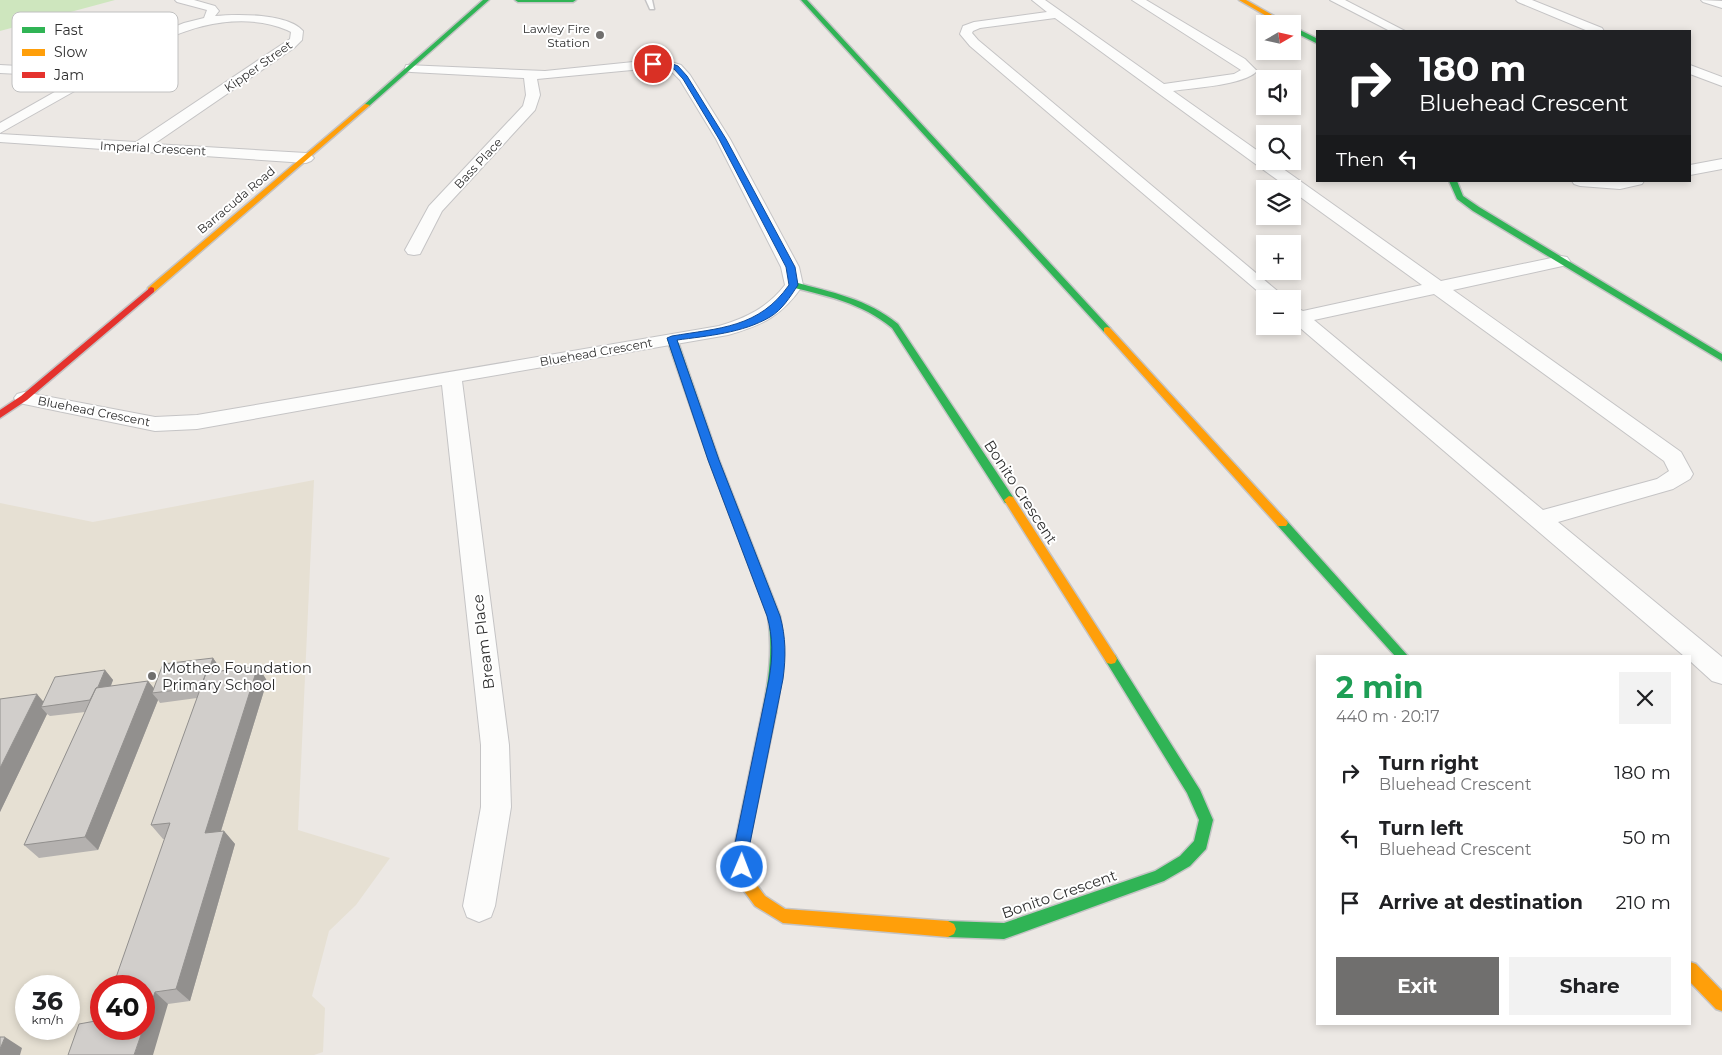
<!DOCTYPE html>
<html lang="en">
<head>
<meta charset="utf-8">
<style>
	:root { --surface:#fff; --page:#f2f2f2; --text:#202124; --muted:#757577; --accent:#706f6e }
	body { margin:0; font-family:Montserrat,sans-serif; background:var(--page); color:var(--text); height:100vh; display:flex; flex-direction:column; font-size:19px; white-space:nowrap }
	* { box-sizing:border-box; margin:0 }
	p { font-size:16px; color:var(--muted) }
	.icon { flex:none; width:28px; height:28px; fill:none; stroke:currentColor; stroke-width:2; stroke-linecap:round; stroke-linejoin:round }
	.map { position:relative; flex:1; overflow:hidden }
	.drawer { position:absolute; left:1316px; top:655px; width:375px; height:370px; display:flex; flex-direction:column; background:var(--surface); border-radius:0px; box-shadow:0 2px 8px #0003 }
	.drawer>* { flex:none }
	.guide { position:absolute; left:1316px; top:30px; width:375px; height:152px; border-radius:0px; box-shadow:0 2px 8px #0003; background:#202124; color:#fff; overflow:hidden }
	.needle { width:32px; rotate:81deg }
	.buttons { position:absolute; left:1256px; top:15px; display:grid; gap:10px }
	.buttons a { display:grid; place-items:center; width:45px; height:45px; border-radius:0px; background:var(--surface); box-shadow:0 2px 8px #0003; font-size:25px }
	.speed { position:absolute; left:15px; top:975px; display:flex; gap:10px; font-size:25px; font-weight:700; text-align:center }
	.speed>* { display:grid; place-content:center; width:65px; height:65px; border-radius:50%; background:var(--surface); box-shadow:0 2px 8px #0003; line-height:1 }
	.speed small { font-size:12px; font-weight:400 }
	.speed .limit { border:8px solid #d22; background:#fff; color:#111 }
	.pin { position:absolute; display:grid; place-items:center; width:42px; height:42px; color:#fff; margin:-21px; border:2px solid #fff; border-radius:50%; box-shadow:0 1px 5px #0007 }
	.me { position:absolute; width:55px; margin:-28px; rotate:1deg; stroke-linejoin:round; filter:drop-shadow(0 0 4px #0008) }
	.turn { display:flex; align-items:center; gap:18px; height:105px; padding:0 20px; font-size:22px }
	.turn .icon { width:65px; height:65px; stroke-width:2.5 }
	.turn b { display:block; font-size:35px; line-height:42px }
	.then { display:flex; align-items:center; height:48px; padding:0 20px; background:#0003; gap:10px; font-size:19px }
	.round { display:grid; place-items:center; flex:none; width:52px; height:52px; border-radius:0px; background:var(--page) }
	.headline { display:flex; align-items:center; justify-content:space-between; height:85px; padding:0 20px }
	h1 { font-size:30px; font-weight:700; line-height:38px; color:#1e9e55 }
	.primary-button { display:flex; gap:10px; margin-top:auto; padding:10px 20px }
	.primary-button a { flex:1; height:58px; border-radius:0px; background:var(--accent); color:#fff; font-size:20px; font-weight:700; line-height:58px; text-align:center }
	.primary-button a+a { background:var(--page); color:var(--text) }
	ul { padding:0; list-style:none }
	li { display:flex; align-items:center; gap:15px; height:65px; padding:0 20px }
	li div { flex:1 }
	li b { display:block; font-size:19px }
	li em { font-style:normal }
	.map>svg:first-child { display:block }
	.education { fill:#e6e0d3; fill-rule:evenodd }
	.green { fill:#cee6be }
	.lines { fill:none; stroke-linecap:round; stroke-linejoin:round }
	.lane-casing { stroke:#c5c4c5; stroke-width:3 }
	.street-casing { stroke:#c5c4c5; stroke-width:2 }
	.fast-casing { stroke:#c5c4c5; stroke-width:3 }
	.slow-casing { stroke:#c5c4c5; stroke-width:3 }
	.jam-casing { stroke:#c5c4c5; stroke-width:3 }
	.lane { fill:#fcfcfb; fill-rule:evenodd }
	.street { fill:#fcfcfb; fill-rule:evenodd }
	.fast { fill:#30b455; fill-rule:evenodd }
	.slow { fill:#ff9f0a; fill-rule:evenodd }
	.jam { fill:#e5322d; fill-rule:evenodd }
	.wall { fill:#b4b1af }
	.shaded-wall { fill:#92908e }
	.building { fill:#d1cecb; stroke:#92908e }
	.route { fill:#1a73e8; stroke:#114b97 }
	.poi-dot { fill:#706f6e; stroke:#fff; stroke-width:2 }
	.labels { text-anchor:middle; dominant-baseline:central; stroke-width:4; stroke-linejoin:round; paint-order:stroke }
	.far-poi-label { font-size:12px; fill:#2e2e2e; stroke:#fff; text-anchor:end }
	.far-street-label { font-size:12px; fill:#2e2e2e; stroke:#fff }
	.street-label { font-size:15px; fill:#2e2e2e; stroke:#fff }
	.poi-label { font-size:15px; fill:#2e2e2e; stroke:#fff; text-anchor:start }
	.key { fill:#fff; stroke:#c0c0c0; stroke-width:1 }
	.key-label { font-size:14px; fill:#2e2e2e }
</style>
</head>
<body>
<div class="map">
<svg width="1722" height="1055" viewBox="0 0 1722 1055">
	<rect width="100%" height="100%" fill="#ece8e4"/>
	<path class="education" d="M314,480L298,830L390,858L356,905L329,931L312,996L325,1008L323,1052L314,1055H0V503L93,522ZM26,986H69V1029H26ZM101,986H144V1029H101Z"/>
	<path class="green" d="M0,0H115L0,31Z"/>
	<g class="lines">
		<defs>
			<path id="lane" d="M646,0H652L654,9H650Z"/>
			<path id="street" d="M175,0H194L215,6L219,11L215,16C237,14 288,13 303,31L302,40L294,48L154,144L306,153L311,155L314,158L311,161L306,163L0,142V134L136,142L290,39L291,32L287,30C249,14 203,22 167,39L0,133V123L81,77L0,73V65L94,70L159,33L184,23L204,18L207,10L177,2Z
				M1032,0H1045L1164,84L1234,74L1241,70L1132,0H1146L1245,59L1257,71C1245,85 1192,88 1173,91L1265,156V161H1272L1441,281L1561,256L1567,257L1570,261L1567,265L1453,290L1681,452L1693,474L1690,479L1673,489L1558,522L1722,657V684L1712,681L1690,661V656H1684L1292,321V306L1303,311L1422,285L1292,191V189H1290L1055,18L980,28L973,31L972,33L978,40L1287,299H1267L970,46L960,34L963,26L974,22L1047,12ZM1434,294L1664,461L1669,471L1657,479L1543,510L1314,320Z
				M1330,0H1345L1405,31H1390Z
				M1516,0H1532L1602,28L1604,31H1588L1518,2Z
				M1701,0L1722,1V8L1703,2Z
				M653,60L668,61L681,65L690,75L730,139L799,267L803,285C782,316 763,325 728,335L462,381L509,745L511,807L495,906L491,917L479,922L467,917L463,906L481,807V745L442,385L197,429L155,431L24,404L17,402L14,398L17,394L24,392L155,417L197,415L719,326C746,318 767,308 785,285L781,267L716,139L680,80L671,71L653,68L537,79L540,95L535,110L442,211L420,254L414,255L408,254L405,250L429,206L523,106L526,95L524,78L411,72L406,71L405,68L406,65L545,71Z
				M1690,65L1722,77V86L1690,74Z
				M1722,159V169L1690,175V165Z
				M1572,181H1644L1642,184L1620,189L1580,186L1574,184Z"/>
			<path id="fast" d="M483,0H489L369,106H365V104Z
				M515,0H576L573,2H518Z
				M801,0H807L1110,328V332H1104Z
				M1292,26L1318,39V44L1292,31Z
				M1449,181H1457L1463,196L1479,207L1722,354V361L1473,211L1457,199Z
				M794,282C831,292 868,299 898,324L1013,497L1014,500L1013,503H1005L892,328C862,303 827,296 791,287V283Z
				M672,336L677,339L719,460L780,616C786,649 782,680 776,713L774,717L769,718L764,717L762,713C769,680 773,649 768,616L709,460L667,339Z
				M1282,519L1286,520L1408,656H1395L1278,526L1276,523Z
				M1111,654L1115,655L1200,790L1213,820L1206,849L1190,866L1164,881L1004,939L948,937L942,934L940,929L942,924L948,921L1004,923L1155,871L1180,856L1194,841L1199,820L1187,793L1107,663L1105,659L1107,655Z"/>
			<path id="slow" d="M1239,0H1246L1288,24H1280Z
				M365,104L370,105L154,292H148V288Z
				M1107,327L1110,328L1286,520L1288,523L1286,526H1278L1104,332V328Z
				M1009,496L1013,497L1115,655L1117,659L1115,663L1111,664L1107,663L1004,500Z
				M769,708L774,709L776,713L747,853L751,877L765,896L785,909L948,921L954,924L956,929L954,934L948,937L783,923L755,906L736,880L733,853L762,713L764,709Z
				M1690,962L1696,964L1722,991V1011L1716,1009L1690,982Z"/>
			<path id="jam" d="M151,287L154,288V292L27,400L0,418V410L21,396Z"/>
		</defs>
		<use href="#lane" class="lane-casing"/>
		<use href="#street" class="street-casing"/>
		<use href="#fast" class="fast-casing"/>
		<use href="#slow" class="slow-casing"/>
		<use href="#jam" class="jam-casing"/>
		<use href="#lane" class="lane"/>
		<use href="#street" class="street"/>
		<use href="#fast" class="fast"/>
		<use href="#slow" class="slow"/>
		<use href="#jam" class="jam"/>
	</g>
	<path class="wall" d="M213,658L220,668L219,671L258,666L267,681L221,831H224L235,844L190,1001L168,1004L101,1020L165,839H163L151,825L197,698L160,703L158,700L98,850L39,858L24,845L85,712L50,716L47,714L0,812V699L43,701L105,670L113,680L111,686L148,681L154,689Z"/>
	<path class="shaded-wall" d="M213,658L220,668L210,696L203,686Z
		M258,666L267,681L216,847L205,833Z
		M105,670L113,680L101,709L93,700Z
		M148,681L157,692L152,693L158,700L98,850L85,837Z
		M37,694L47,706L41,707L47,714L0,812V768Z
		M224,831L235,844L190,1001L176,989Z
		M155,992L168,1004L153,1055H134L143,1029H144V1026Z
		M5,1037L22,1048L20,1055H0V1049Z"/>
	<path class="building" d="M213,658L208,672L206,673L201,687L152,693L163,664Z
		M258,666L205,833L224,831L176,989L155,992L144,1026V986H113L170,823L151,825L206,673Z
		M105,670L98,687L96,688L90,700L41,707L55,677Z
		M148,681L85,837L24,845L96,688Z
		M37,694L0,768V699Z
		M101,1020V1029H143L134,1055H68L79,1024Z
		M0,1037H5L0,1049Z"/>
	<path class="route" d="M650,63H670L678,66L687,76L726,139L795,267L798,285C790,297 782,310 770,317C743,333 707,336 677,340L719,460L780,616C786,637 786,657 783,679L748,853L750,867L748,872L742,874L737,872L733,853L769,679C773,657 773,637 767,616L708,460L667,338L672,336C719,328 759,328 789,285L786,267L719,139L683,79L674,69L667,66H650Z"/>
	<g class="poi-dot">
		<circle cx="600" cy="35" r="5"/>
		<circle cx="152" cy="676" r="5"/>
	</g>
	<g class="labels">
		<g class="far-poi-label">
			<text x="590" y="28">Lawley Fire<tspan x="590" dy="14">Station</tspan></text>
		</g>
		<g class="far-street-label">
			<text transform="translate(258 66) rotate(-35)">Kipper Street</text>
			<text transform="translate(153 148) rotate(3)">Imperial Crescent</text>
			<text transform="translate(478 163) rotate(-47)">Bass Place</text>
			<text transform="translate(236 200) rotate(-40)">Barracuda Road</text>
			<text transform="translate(596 352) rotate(-10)">Bluehead Crescent</text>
			<text transform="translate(94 411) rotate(11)">Bluehead Crescent</text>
		</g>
		<g class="street-label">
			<text transform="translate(1021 492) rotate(57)">Bonito Crescent</text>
			<text transform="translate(483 642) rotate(-97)">Bream Place</text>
			<text transform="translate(1059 894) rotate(-19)">Bonito Crescent</text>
		</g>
		<g class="poi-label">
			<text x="162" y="667">Motheo Foundation<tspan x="162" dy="17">Primary School</tspan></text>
		</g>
	</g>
	<rect x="12" y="12" width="166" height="80" rx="8" class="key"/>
	<rect x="22" y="27" width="23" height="6" fill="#30b455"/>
	<rect x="22" y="49" width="23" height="7" fill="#ff9f0a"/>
	<rect x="22" y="72" width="23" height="6" fill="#e5322d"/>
	<g class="key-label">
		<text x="54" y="35">Fast</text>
		<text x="54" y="57">Slow</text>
		<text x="54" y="80">Jam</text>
	</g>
</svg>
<div class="buttons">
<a><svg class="needle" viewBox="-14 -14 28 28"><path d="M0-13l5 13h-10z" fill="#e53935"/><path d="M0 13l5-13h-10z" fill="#757577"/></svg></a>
<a><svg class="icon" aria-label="sound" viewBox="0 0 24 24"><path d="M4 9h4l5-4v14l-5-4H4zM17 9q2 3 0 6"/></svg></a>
<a><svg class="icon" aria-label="search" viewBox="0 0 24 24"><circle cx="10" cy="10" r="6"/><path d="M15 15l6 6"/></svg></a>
<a><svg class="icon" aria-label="layers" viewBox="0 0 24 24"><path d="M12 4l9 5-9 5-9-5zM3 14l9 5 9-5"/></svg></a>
<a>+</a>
<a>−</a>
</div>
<div class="speed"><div>36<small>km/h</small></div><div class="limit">40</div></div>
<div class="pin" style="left:653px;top:64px;background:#d93025"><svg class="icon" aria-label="arrive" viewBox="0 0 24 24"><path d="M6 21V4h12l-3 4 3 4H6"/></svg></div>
<svg class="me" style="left:742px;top:867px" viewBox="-20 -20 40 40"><circle r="17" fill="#1a73e8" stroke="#fff" stroke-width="3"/><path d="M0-11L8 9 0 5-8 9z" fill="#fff"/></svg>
<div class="guide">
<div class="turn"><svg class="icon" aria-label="right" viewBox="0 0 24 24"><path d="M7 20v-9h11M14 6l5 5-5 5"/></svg><div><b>180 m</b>Bluehead Crescent</div></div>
<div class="then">Then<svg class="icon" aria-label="left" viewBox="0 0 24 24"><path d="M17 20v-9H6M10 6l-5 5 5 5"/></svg></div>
</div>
<section class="drawer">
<div class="headline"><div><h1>2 min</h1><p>440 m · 20:17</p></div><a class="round"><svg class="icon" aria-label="close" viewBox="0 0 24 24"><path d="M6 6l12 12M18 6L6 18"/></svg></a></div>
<ul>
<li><svg class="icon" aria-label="right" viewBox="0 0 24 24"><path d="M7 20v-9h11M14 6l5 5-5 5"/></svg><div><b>Turn right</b><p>Bluehead Crescent</p></div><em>180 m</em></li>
<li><svg class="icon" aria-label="left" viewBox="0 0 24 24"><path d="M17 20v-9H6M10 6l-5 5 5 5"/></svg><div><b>Turn left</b><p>Bluehead Crescent</p></div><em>50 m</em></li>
<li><svg class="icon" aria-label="arrive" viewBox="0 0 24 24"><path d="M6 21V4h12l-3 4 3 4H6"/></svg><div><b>Arrive at destination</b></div><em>210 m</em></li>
</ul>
<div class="primary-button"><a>Exit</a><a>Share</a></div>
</section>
</div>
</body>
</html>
